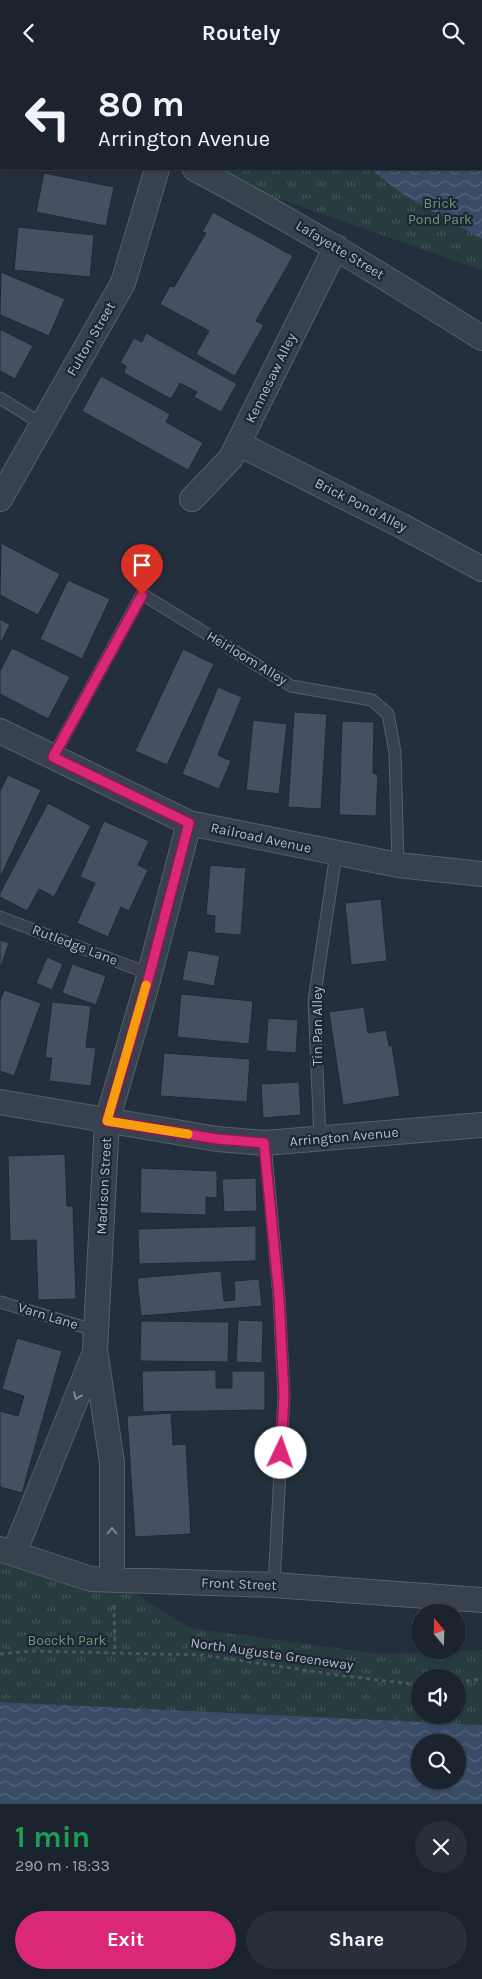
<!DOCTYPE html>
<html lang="en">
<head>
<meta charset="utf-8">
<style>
	:root { --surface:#1b232e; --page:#282f3a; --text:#f1f3f6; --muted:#a0a4aa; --line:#39404a; --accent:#db2777 }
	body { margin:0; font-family:Karla,sans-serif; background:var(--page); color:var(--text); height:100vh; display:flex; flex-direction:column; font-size:19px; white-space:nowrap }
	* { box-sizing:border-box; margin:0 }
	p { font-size:16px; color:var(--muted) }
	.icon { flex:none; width:28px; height:28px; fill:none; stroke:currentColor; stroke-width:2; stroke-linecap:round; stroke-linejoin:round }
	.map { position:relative; height:1739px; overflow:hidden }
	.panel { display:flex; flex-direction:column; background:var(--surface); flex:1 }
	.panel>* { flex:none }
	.hud { position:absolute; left:0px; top:0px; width:482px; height:105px; box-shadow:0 1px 4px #0004,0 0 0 1px var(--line); background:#1b232e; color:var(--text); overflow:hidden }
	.needle { width:32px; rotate:341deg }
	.buttons { position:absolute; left:411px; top:1539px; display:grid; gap:10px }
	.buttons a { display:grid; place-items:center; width:55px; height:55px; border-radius:50%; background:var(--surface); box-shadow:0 1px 4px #0004,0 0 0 1px var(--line); font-size:25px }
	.pin { position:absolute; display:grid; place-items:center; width:42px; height:42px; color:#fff; margin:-51px -21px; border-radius:50% 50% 50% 0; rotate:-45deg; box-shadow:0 0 5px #0007 }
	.pin .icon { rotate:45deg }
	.me { position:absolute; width:55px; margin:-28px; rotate:3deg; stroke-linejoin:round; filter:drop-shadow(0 0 4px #0008) }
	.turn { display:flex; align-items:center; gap:18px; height:105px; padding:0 15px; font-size:22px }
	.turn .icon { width:65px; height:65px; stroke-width:2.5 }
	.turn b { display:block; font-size:35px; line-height:42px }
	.round { display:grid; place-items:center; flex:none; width:52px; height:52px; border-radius:26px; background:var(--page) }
	.summary { display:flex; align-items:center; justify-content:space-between; height:85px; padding:0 15px }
	h1 { font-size:30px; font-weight:700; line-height:38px; color:#1e9e55 }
	.cta { display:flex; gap:10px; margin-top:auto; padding:10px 15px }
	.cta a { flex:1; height:58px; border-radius:30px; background:var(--accent); color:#fff; font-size:20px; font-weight:700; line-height:58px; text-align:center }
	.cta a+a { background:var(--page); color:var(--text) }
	header { display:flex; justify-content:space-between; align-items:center; height:65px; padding:0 15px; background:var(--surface); font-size:22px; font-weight:700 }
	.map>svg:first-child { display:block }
	.park { fill:url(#park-tufts); fill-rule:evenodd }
	.water { fill:url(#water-waves); fill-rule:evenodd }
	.building { fill:#455162; stroke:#1f2835 }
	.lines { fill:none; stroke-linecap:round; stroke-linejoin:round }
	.service-casing { stroke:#565f6c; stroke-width:13 }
	.minor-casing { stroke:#565f6c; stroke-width:26 }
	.path { stroke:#44595c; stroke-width:3; stroke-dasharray:4 4; stroke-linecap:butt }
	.service { stroke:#38414e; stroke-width:11 }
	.minor { stroke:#38414e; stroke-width:24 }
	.oneway { stroke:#7c8592 }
	.route-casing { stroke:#8e194d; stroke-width:12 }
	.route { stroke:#db2777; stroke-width:9 }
	.slow { stroke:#f59e0b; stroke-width:9 }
	.labels { text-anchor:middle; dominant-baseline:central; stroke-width:4.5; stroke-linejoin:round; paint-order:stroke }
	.park-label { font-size:14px; fill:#6b9a76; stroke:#1d2633 }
	.street-label { font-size:14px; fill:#b4bcc9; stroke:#1d2633 }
</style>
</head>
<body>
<header><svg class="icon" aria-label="back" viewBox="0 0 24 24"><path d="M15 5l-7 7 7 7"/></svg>Routely<svg class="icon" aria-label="search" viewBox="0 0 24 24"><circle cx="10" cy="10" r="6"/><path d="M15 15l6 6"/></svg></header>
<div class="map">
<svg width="482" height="1739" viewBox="0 0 482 1739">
	<defs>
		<pattern id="park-tufts" width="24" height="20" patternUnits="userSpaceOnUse" patternTransform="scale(1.25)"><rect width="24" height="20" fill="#263c3f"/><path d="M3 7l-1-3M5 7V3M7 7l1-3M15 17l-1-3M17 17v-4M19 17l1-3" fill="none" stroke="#435659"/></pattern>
		<pattern id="water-waves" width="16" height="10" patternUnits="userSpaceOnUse" patternTransform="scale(1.25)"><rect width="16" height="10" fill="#394c67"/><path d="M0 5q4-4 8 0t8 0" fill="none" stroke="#53647b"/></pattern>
	</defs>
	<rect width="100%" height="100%" fill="#242f3e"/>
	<path class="park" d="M170,0H482V205L223,114L218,104H481V1Z
		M0,1484L112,1514L190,1563L379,1589L482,1585V1660L0,1637ZM420,1612H458V1650H420Z"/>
	<path class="water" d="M255,0H482V174L404,130L370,104H481V1Z
		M0,1637L482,1660V1739H0ZM420,1678H458V1715H420Z"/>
	<path class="building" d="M31,0H136V1H20Z
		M44,108L114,122L106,161L36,147Z
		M213,147L293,191L256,256L264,260L235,311L196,289L209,266L160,239L170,221L174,222L206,168L202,167Z
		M18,162L94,170L90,212L14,205Z
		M1,207L65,234L49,271L0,250Z
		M0,264L33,281L15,314L0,306Z
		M146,268L237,319L221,347L194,332L197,327L180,318L171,334L124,308L126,301L120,298L134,273L142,277Z
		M101,311L170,349L166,357L203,378L188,405L82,346Z
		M1,478L60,509L38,550L0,530Z
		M68,515L110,534L82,594L40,574Z
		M0,554L10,560L0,579Z
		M12,583L70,612L48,654L0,629V606Z
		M183,584L214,599L167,700L135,686Z
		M218,622L242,632L218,690L231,696L219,724L182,709Z
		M294,647L327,649L321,744L288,742Z
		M253,655L287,659L279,729L246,725Z
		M342,656L374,657L373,708L378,710L376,751L339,750Z
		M8,710L41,725L0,813V726Z
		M48,738L91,761L54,832L39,824L27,846L0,832V828Z
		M104,756L149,776L138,800L148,805L129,846L121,842L108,872L77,858L95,818L80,812Z
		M210,800L246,803L241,870L214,868L215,851L206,850Z
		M381,834L387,896L351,900L345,838Z
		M0,875L9,878L0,904Z
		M188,885L220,891L214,921L182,915Z
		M47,892L63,899L52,925L36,918Z
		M72,899L106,911L96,940L62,928Z
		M4,925L41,938L14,1011L0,1006V936Z
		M181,929L253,936L249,979L177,972Z
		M52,937L91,941L86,982L96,983L91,1021L49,1016L52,993H45Z
		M364,942L368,968L386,965L389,981H392L400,1031L343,1040L329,947Z
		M268,953L298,955L296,988L266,986Z
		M164,988L250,994L247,1037L160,1031Z
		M299,1017L301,1050L263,1053L261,1019Z
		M65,1089L67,1141H73L76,1234L38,1235L36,1175L10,1176L8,1091Z
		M141,1103L217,1106V1133L206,1132V1150L140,1148Z
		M256,1113L257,1146L224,1147L222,1114Z
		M256,1161V1196L139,1199L138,1164Z
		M221,1206L224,1236L235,1235L234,1216L259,1214L262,1241L141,1251L137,1213Z
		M238,1255L263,1256L262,1298L236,1297Z
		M141,1256L229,1257L228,1297L140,1296Z
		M17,1273L62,1286L22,1428L0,1422V1346L18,1351L24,1331L2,1324Z
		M216,1305V1323H232V1306H265V1345L143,1347L142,1306Z
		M171,1348L173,1380L186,1379L191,1469L135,1472L127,1351Z"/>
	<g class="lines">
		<defs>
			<path id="service" d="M0,333L42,359
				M53,692L142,529L291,621L372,635L388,649L395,687L398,800
				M0,852L150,909
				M320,1074L314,935L336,789
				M265,1078L279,1232L284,1331L274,1520
				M0,1237L97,1266"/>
			<path id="minor" d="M170,0L171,1
				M195,104C294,156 388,214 482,273
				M239,379L402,461L482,504
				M0,434L123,218L157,104
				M192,434L231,393L336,182
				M0,666L189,758L398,800L482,809
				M0,1037L217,1074L265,1078L482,1060
				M0,1484L91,1514L274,1520L482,1535
				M14,1488L95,1287
				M112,1514V1398L95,1285L107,1056L147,919L189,758"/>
		</defs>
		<use href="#service" class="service-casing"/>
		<use href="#minor" class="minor-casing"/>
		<path class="path" d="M114,1540L115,1587
			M0,1589L31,1586L203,1590L337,1610L420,1620
			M458,1617L482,1614"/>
		<use href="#service" class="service"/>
		<use href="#minor" class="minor"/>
	</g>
	<defs><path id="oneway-chevron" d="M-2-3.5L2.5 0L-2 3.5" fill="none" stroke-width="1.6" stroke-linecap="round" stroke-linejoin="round" transform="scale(1.25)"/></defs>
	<g class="oneway">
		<use href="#oneway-chevron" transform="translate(77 1331) rotate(112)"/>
		<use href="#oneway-chevron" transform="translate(112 1466) rotate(-90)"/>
	</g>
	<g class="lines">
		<defs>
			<path id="route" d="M142,530L53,692L189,758L147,919L107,1056L217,1074L264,1078L279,1232L284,1330L281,1388"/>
		</defs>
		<use href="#route" class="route-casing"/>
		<use href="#route" class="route"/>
		<path class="slow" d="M146,920L107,1056L188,1069"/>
	</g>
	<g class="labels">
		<g class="park-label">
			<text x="440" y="138">Brick<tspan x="440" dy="16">Pond Park</tspan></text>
			<text x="67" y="1575">Boeckh Park</text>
		</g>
		<g class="street-label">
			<text transform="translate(340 185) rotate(31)">Lafayette Street</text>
			<text transform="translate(91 274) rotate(-60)">Fulton Street</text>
			<text transform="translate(271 313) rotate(-64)">Kennesaw Alley</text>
			<text transform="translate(361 440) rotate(27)">Brick Pond Alley</text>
			<text transform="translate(247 593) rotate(31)">Heirloom Alley</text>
			<text transform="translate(261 773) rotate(12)">Railroad Avenue</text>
			<text transform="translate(75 880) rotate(21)">Rutledge Lane</text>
			<text transform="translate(317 961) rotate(-90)">Tin Pan Alley</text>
			<text transform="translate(344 1072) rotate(-5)">Arrington Avenue</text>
			<text transform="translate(104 1121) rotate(-87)">Madison Street</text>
			<text transform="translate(48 1251) rotate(17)">Varn Lane</text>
			<text transform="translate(239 1519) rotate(2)">Front Street</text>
			<text transform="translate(272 1589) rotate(8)">North Augusta Greeneway</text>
		</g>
	</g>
</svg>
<div class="buttons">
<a><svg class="needle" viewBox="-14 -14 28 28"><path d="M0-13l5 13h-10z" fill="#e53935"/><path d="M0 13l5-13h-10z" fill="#a0a4aa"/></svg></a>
<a><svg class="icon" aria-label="sound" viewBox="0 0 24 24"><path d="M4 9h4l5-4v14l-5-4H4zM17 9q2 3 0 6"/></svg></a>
<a><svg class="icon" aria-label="search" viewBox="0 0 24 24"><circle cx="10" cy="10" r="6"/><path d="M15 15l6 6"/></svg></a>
</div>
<div class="pin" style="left:142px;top:530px;background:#d93025"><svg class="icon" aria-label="arrive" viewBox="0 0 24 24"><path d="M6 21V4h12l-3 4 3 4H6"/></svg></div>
<svg class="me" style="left:281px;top:1388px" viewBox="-20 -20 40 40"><circle r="19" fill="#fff"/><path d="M0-13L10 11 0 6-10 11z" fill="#db2777"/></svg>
<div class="hud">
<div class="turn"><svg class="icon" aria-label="left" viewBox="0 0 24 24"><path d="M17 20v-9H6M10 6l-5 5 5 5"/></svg><div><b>80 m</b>Arrington Avenue</div></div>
</div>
</div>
<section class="panel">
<div class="summary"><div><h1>1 min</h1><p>290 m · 18:33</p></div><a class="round"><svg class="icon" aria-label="close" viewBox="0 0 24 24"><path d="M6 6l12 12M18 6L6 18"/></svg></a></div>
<div class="cta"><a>Exit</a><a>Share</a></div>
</section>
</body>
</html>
